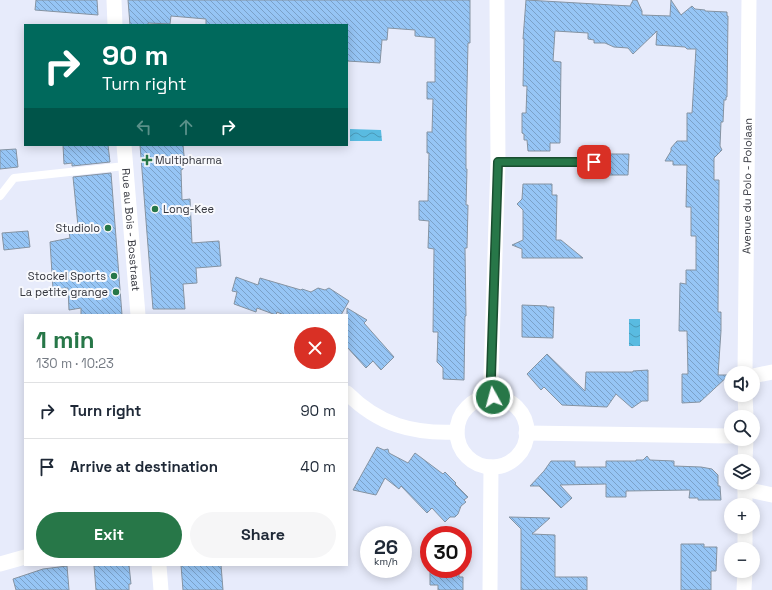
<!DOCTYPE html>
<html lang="en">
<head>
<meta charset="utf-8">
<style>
	:root { --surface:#fff; --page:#f6f6f7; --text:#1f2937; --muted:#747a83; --line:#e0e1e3; --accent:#277748 }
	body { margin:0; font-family:"Space Grotesk",sans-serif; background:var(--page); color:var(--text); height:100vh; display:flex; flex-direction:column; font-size:15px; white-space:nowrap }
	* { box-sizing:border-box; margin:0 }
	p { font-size:13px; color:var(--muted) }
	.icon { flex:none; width:22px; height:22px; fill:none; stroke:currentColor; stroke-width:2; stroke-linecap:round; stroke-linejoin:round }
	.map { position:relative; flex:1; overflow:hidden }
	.drawer { position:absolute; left:24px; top:314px; width:324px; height:252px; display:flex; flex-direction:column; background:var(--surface); border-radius:0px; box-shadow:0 2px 10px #0003 }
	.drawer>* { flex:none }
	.guide { position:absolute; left:24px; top:24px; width:324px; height:122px; border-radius:0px; box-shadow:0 2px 10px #0003; background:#00695c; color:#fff; overflow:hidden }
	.controls { position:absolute; left:724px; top:366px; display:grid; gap:8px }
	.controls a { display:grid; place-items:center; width:36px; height:36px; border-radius:50%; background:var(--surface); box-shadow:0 2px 10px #0003; font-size:20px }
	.speed { position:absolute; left:360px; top:526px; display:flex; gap:8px; font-size:20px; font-weight:700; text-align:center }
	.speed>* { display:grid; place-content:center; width:52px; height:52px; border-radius:50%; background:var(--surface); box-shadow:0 2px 10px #0003; line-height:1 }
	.speed small { font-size:10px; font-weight:400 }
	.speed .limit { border:6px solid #d22; background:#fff; color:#111 }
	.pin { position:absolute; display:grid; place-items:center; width:34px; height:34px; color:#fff; margin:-17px; border-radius:8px; box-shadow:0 2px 6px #0006 }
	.me { position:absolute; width:44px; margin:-22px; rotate:353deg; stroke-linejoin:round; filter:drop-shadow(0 0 3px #0008) }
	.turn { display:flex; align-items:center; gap:14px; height:84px; padding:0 12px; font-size:18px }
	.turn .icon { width:52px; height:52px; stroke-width:2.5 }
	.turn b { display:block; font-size:28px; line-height:34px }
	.lanes { display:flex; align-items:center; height:38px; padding:0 12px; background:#0003; justify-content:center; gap:20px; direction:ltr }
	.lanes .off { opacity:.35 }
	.round { display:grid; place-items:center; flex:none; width:42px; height:42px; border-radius:21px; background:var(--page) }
	.head { display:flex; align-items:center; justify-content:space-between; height:68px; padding:0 12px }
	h1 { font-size:24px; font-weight:800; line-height:30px; color:var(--accent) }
	.primary-button { display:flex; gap:8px; margin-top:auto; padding:8px 12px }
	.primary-button a { flex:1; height:46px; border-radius:24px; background:var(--accent); color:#fff; font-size:16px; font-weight:800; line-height:46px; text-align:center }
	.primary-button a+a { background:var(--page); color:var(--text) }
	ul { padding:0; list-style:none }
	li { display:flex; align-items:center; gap:12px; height:56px; padding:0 12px; border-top:1px solid var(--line) }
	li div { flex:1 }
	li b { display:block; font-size:15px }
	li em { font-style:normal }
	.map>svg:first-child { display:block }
	.water { fill:url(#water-waves) }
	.building { fill:url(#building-back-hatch); stroke:#8593a2 }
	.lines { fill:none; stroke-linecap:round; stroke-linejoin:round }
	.lane { stroke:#fff; stroke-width:8 }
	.street { stroke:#fff; stroke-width:15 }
	.route-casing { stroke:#194d2f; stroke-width:10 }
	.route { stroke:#277748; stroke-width:7 }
	.poi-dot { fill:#277748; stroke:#f8f9fd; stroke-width:1.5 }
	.labels { text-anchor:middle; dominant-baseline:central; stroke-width:4; stroke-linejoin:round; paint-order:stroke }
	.poi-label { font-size:11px; fill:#33353d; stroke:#f8f9fd; text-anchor:end }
	.street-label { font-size:11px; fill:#33353d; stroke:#f8f9fd }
</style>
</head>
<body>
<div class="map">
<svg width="772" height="590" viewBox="0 0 772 590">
	<defs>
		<pattern id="water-waves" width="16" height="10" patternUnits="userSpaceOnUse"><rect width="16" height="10" fill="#59bbe1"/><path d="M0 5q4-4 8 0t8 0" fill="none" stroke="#4a99b8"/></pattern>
		<pattern id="building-back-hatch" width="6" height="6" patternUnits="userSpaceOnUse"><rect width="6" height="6" fill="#96c5f5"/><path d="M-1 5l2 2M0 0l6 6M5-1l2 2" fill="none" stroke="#7ba1c8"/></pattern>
	</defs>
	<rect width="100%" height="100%" fill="#e7ebfb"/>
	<path class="water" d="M350,129L381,130L382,141H350Z
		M629,319H640V346H629Z"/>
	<path class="building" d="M36,0H97L98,15L35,10Z
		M128,0H470V43H468L466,133V169H467L466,205H468L467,248H465L466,316H465L464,380L443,379V368L437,362L438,332H433L434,249L428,248L429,221L419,220V201H428L429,153H427V132H432L433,99H427V82H435V38L415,36V30L388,28L387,40H382L380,63L347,61V25H206V19L171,16L170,24L148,23V25H130Z
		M526,0L630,6L633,0H637L642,11V15L670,16L671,0L681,15L692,6L695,9L705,10V11L727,12V16H728L727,97H726V100H724L723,122H721L720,146L722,150L714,158V180H719L718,312H721V331L718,375H729L700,402L682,403V374H688L687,331H679L680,283L686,284V270H696V236H691V207H686L687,165H673V161H665L671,151V148L677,141H687V113H692L696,49H687L685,47L656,45L657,31L633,54L628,48L614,47L605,43H594V40L588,39V33L555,31L553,61L561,62L560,143H550V151H528L527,140H524V134L522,133V113H526L527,86H523L524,39H523Z
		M63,145H108L110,162L72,166V163L64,164Z
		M140,145H183L185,165L183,166V169L181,170L182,200L190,199L192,243L219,241L221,266L196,268L197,283L183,284L185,309H153Z
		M16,149L18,167L0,169V150Z
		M608,154H629L628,175H608Z
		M111,173L122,315H81V308L69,310L68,288L53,289L50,242L70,238L68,226H78L73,177Z
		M523,184H552V195H557L556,240H561L583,258H522V249L512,245L523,240V210L517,204L522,199Z
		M28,231L30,247L4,250L2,233Z
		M236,277L258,285L260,278L301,290L302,289L311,292L318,288L325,290L329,288L349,301L341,315H284L277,312L276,315L257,308L256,312L234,304L237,292L232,291Z
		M522,305L547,306V307H554L553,338L522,337Z
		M347,308L367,320L364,323L394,357L381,370L373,361L366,368L347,347Z
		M547,354L585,391L586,372H633V371L648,370V401H642L632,408L616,394L607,407L562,405L544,387L541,390L527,374Z
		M377,447L384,450L388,449L389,453L408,463L415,453L443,474L445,472L456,483L455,484L468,497L464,500L466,502L461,506L458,514L455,517H450L445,522L432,508L427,513L401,486L399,489L385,478L376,495L353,490Z
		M647,456L650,460L674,461V466L701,467L712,469L718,475V486H720L721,500H698V498H689L690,490L626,491V497H606V484L560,485L572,498L561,508L539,486H530L544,471L551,461H575V467H606V461H636V460H643Z
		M509,517L550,518L532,534L555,535V577H587V590H521V529Z
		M681,544H704V547H717L716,571H711V590H681Z
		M110,565H129L131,584H129V590H96L94,566Z
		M181,565H221L223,590H183Z
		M67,566L69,590H16L13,579L43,569Z
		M430,569H459V577H463V590H438V585H430Z"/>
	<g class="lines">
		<path class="lane" d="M498,162H594
			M0,196L14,178L125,166"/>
		<g class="street">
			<path d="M114,0L115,25"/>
			<path id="s1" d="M124,145L138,315"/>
			<path id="s2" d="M745,373L749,0"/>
			<path d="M753,376L772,372"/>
			<path d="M347,393C379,425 413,434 457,432"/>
			<path d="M745,395L746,417"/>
			<path d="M493,397L491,376L498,162L497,0"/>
			<circle cx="492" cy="432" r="35"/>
			<path d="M526,433L731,436"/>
			<path d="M745,461L746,439"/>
			<path d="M745,489L772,495"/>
			<path d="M745,505V483"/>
			<path d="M745,549V527"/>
			<path d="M0,564L25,557"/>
			<path d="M159,565L161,590"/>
			<path d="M490,590L491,467"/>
			<path d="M744,590L745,571"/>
		</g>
	</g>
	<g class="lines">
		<defs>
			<path id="route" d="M493,397L491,376L498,162H594"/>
		</defs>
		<use href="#route" class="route-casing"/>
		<use href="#route" class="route"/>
	</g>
	<g class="poi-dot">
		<path d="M145 154h4v4h4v4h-4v4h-4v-4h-4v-4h4z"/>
		<circle cx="155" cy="209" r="4"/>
		<circle cx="108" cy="228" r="4"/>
		<circle cx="114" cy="276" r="4"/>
		<circle cx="116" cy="292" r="4"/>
	</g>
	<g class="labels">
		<g class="poi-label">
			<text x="155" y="160" text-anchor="start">Multipharma</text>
			<text x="163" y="209" text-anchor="start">Long-Kee</text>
			<text x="100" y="228">Studiolo</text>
			<text x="106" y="276">Stockel Sports</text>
			<text x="108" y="292">La petite grange</text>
		</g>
		<g class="street-label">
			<text stroke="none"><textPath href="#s2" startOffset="187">Avenue du Polo - Pololaan</textPath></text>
			<text stroke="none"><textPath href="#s1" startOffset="85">Rue au Bois - Bosstraat</textPath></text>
		</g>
	</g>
</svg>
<div class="controls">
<a><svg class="icon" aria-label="sound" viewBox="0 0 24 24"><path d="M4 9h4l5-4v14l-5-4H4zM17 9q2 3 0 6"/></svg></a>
<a><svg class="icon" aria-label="search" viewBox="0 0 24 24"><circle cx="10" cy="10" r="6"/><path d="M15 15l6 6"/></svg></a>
<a><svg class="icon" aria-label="layers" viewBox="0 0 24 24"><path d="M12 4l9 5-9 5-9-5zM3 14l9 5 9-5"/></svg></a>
<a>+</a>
<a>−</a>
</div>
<div class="speed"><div>26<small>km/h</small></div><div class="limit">30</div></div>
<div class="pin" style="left:594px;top:162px;background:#d93025"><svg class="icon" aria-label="arrive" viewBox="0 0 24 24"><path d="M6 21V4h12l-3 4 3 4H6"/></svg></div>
<svg class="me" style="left:493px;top:397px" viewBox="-20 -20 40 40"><circle r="17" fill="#277748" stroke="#fff" stroke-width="3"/><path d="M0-11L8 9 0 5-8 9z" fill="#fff"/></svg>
<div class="guide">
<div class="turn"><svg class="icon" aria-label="right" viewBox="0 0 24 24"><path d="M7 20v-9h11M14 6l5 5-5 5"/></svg><div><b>90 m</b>Turn right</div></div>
<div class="lanes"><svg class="icon off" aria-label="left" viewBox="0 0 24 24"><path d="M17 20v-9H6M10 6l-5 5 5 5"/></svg><svg class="icon off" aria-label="ahead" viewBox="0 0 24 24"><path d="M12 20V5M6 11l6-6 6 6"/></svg><svg class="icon" aria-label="right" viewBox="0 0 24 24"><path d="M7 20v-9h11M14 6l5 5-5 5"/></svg></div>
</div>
<section class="drawer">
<div class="head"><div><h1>1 min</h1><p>130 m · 10:23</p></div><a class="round" style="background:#d93025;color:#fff"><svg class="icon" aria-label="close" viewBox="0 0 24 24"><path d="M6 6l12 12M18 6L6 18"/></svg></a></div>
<ul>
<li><svg class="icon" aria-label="right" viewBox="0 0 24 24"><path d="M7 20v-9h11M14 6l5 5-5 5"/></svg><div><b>Turn right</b></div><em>90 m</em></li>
<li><svg class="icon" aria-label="arrive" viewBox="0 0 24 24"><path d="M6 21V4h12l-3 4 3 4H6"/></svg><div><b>Arrive at destination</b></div><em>40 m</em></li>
</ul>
<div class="primary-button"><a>Exit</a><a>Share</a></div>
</section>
</div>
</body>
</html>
